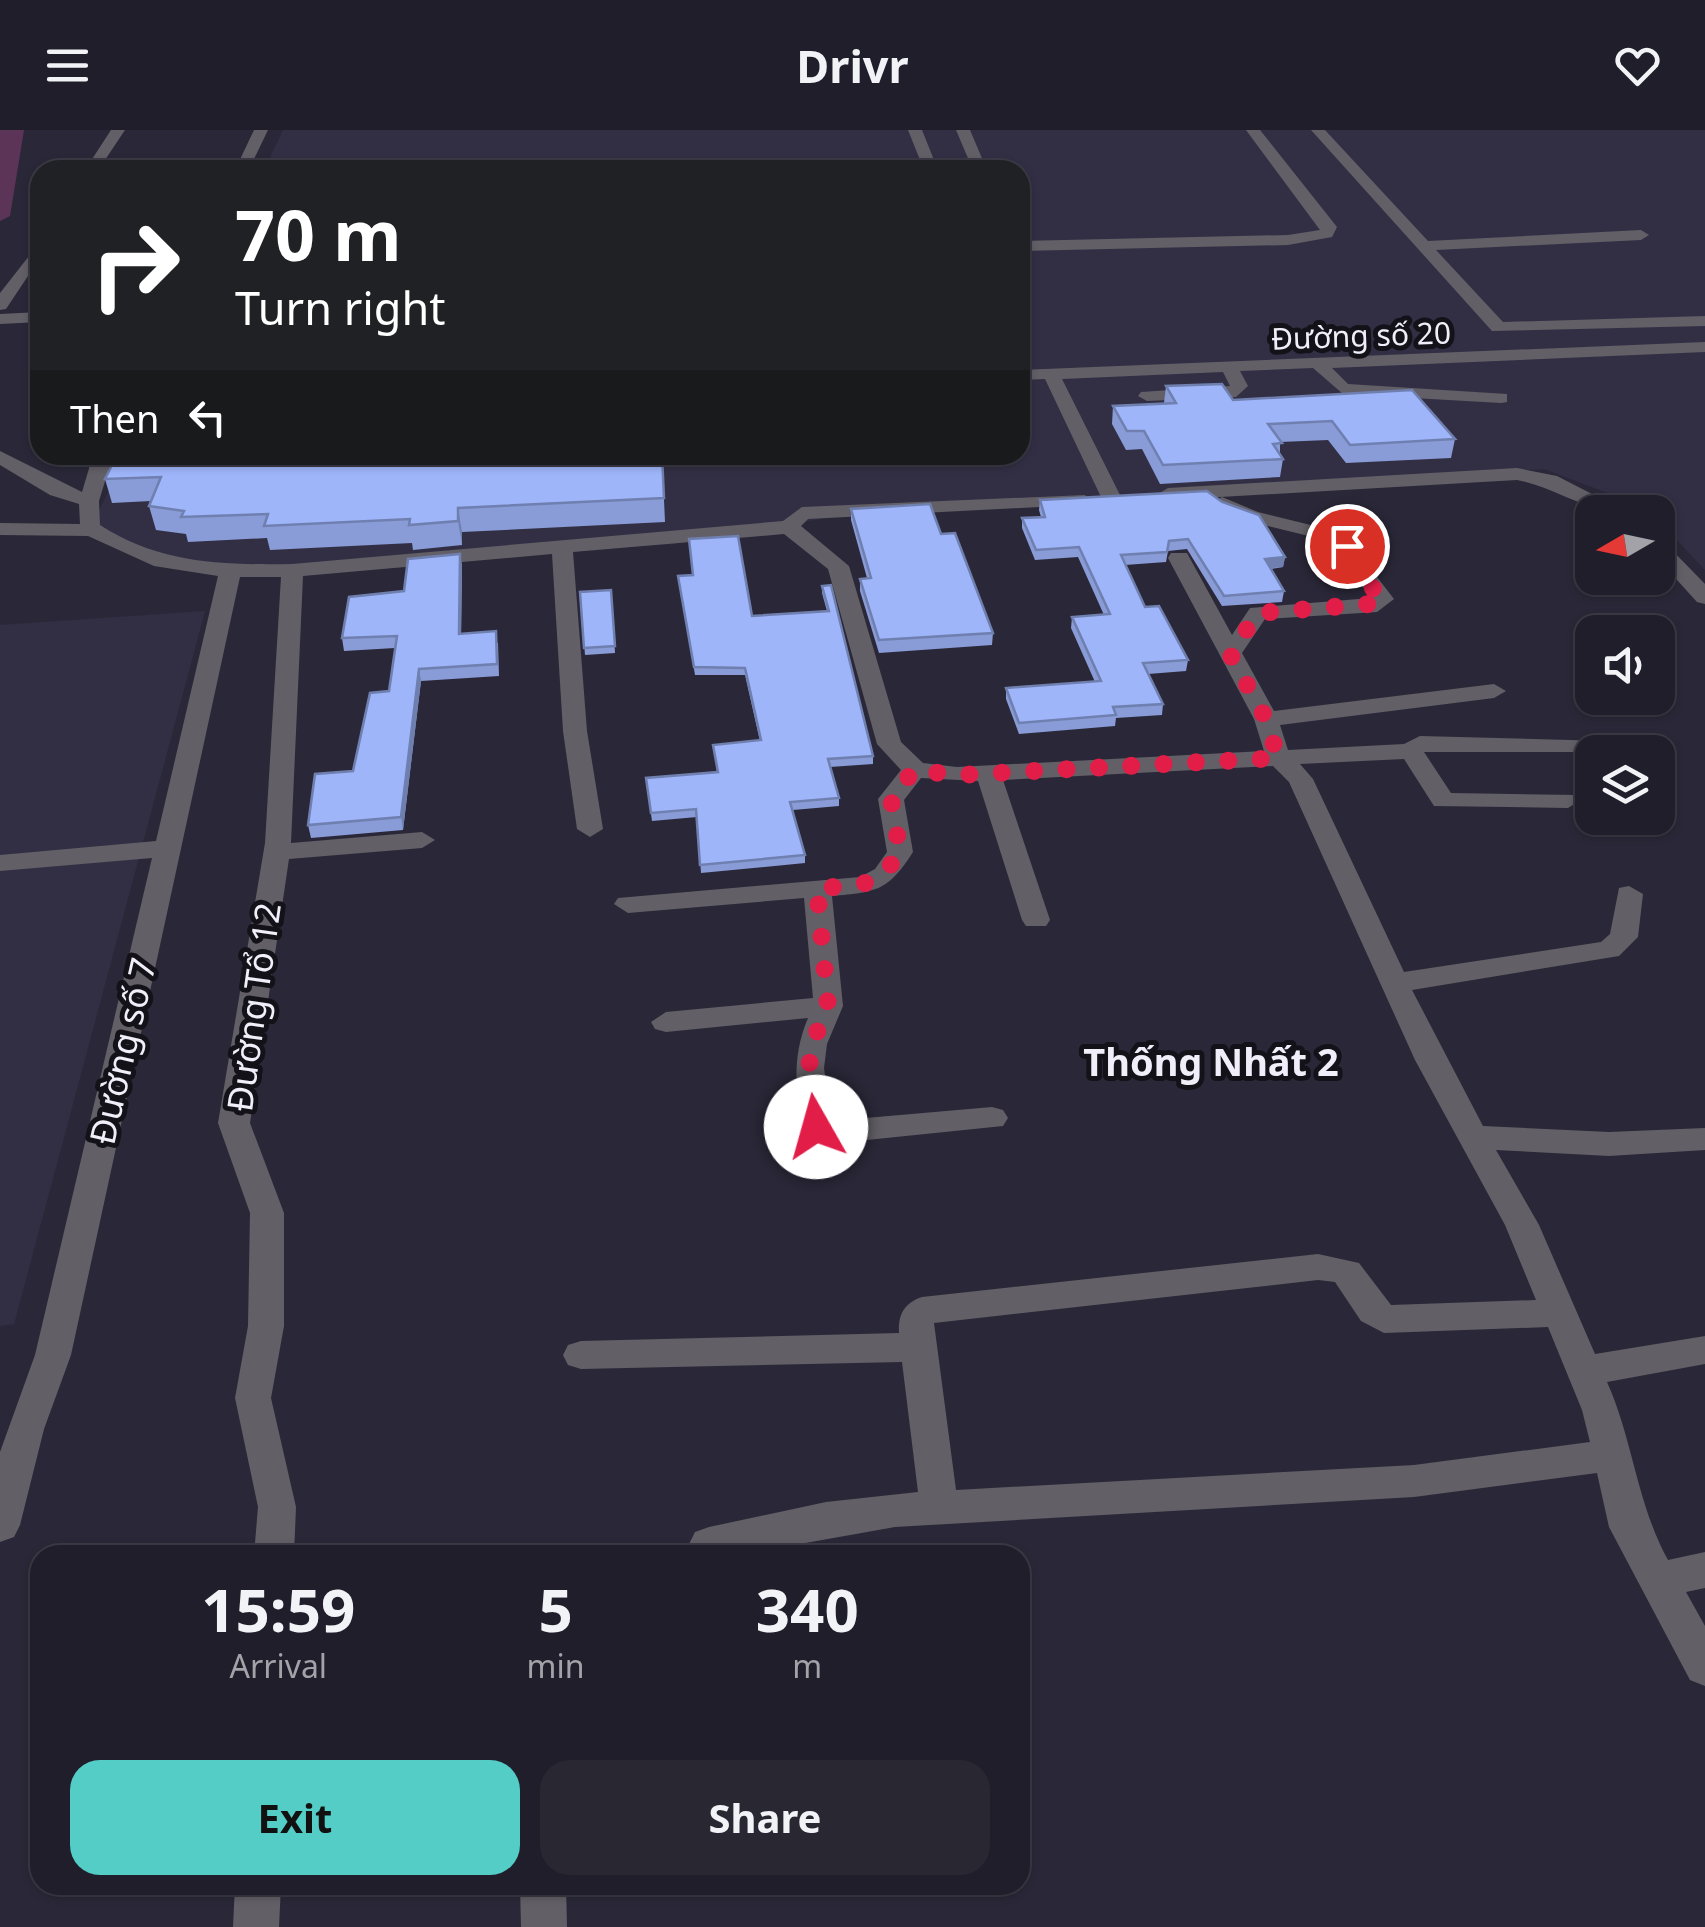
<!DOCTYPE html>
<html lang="en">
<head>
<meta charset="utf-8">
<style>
	:root { --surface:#201e2a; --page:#282732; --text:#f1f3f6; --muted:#a2a2a8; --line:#3d3c47; --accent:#54cdc7 }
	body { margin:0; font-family:"Noto Sans",sans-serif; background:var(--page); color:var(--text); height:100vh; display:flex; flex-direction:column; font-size:38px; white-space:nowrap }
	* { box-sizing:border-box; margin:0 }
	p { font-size:32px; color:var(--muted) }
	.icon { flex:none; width:55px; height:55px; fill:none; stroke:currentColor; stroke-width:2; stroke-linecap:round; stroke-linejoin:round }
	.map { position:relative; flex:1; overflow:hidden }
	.details { position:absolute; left:30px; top:1415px; width:1000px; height:350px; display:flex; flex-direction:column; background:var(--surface); border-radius:30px; box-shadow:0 2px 8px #0004,0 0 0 2px var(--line) }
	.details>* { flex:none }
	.banner { position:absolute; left:30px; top:30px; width:1000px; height:305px; border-radius:30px; box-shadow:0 2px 8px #0004,0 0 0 2px var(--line); background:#202124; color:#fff; overflow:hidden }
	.needle { width:65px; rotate:261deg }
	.fabs { position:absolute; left:1575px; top:365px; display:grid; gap:20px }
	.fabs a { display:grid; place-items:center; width:100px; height:100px; border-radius:20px; background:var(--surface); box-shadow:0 2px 8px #0004,0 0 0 2px var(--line); font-size:50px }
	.pin { position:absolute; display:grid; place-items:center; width:85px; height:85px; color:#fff; margin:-42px; border:5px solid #fff; border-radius:50%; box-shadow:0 2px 10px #0007 }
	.me { position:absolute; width:110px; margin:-55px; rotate:353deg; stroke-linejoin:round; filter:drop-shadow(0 0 8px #0008) }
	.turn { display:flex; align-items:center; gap:35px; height:210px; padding:0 40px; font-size:45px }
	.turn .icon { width:130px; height:130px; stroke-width:2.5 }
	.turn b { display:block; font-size:70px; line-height:85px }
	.then { display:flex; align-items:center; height:95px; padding:0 40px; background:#0003; gap:20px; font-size:38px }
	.eta { display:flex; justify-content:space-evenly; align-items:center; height:170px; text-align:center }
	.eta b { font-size:60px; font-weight:700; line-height:70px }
	.cta { display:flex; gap:20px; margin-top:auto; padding:20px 40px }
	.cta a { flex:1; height:115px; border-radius:30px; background:var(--accent); color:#111; font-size:40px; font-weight:700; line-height:115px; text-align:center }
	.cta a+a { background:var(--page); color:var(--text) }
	header { display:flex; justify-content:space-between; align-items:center; height:130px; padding:0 40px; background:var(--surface); font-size:45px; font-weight:700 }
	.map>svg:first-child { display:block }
	.built { fill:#322f45 }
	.green { fill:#5c3458 }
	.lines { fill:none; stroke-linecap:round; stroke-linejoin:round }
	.minor { fill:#635f66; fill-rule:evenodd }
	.wall { fill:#899cd7 }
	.shaded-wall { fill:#6f7faf }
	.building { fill:#9fb5fa; stroke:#6f7faf; stroke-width:2.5 }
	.route { stroke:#e11d48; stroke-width:18; stroke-dasharray:0 32.4 }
	.labels { text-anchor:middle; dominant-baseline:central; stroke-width:10; stroke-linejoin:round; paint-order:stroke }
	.far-street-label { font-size:30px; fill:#efeef9; stroke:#131219 }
	.street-label { font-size:35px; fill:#efeef9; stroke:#131219 }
	.neighbourhood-label { font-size:38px; font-weight:bold; fill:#efeef9; stroke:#131219 }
</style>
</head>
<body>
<header><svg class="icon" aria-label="menu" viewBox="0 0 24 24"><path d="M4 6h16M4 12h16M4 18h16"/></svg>Drivr<svg class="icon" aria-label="heart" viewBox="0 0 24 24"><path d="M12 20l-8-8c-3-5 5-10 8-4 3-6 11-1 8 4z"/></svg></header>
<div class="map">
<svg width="1705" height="1797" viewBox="0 0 1705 1797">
	<rect width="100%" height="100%" fill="#2a2838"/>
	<path class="built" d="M283,0H1705V440L1658,390V382L1544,339L855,383L674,414L238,437L171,432L93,393L126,325H1020V40H264Z
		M205,481L14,1194L0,1196V495Z"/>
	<path class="green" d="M0,0H24L10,86L0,91Z"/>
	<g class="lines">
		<path class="minor" d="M111,0H125L105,30L169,32L176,36L170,40H85Z
			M254,0H268L252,33L300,31L308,40H235Z
			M908,0H922L938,40H924Z
			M956,0H970L987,40H973Z
			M1246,0H1260L1337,97L1332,107L1288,115L1020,121V111L1288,105L1320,100Z
			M1311,0H1325L1428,111L1641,100L1649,105L1641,110L1436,120L1503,192L1705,186V196L1492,201Z
			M40,112V128L6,179L0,180V163Z
			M40,182V192L0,194V184Z
			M1705,212V222L1332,238L1348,254L1507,264V272L1501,273L1343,264L1313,238L1240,241L1248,256L1236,267L1147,271L1138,266L1141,262L1230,256L1223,242L1062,249L1121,367L1111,373L1101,367L1045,249L1020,250V240Z
			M0,321L82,362L93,325H113L99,371L100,395C160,434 223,435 292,434L783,391L802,377L1085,365L1088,369L1078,375L808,389L801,396L849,436L901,612L923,633L957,637L1264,621L1254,589L1168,428L1171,423H1187L1232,505L1250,478L1371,468L1329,411L1244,390L1215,377L1212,373L1222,367L1258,382L1343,403L1394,469L1377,482L1265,489L1242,523L1274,581L1494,554L1506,561L1494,568L1280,595L1288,620L1404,614L1420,606L1642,612L1645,617L1641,622H1424L1451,663L1577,665L1581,670L1568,678L1434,676L1404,629L1300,634L1313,649L1404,842L1601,812L1610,804L1619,758L1629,756L1643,764L1638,807L1619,826L1412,860L1483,996L1609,1002L1705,998V1020L1609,1026L1496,1020L1539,1095L1595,1224L1705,1206V1234L1607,1252C1633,1310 1637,1374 1668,1430L1705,1422V1458L1686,1462L1705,1496V1556L1690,1550L1609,1397L1597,1343L1414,1367L895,1397L739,1425H694L689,1414L695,1402L709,1397L826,1372L918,1362L902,1232L581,1239L568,1235L563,1225L568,1215L581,1211L899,1203C898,1185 904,1173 922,1167L1318,1124L1359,1133L1391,1175L1536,1170L1505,1095L1415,930L1289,652L1273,636L1003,650L1050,790L1046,796H1026L1022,790L978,651L921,648L904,670L913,722C888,761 877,762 832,766L843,876L827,914L824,938L831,991L992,977L1003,980L1008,988L1003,996L828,1014L805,1005L800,997C796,956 792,926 808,888L666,902L655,899L651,892L666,882L813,868L804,768L628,783L614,774L618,768L860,747L875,739L887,722L878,669L901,640L877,614L828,439L784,404L573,422L587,601L603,699L590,707L577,699L563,601L552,424L303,446L291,713L422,702L435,710L422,718L289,729L250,993L284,1083V1196L271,1268L296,1377L294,1425H254L258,1377L235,1268L248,1196L250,1083L218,993L265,713L281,447H240L71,1225L44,1299L20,1395L14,1407L0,1412V1322L35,1225L152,728L0,741V725L156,711L218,446L154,436L88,406L0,405V393L80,394L79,374L50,365L0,335ZM1318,1150L1335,1152L1361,1191L1384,1203L1548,1197L1582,1280L1590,1312L1414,1335L956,1360L934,1193Z
			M1517,338L1557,346L1627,382C1588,384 1556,357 1517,350L1168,370L1158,364L1168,358Z
			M1658,411L1665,413L1705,454V474L1697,472L1658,429Z
			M235,1755H281L279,1797H233Z
			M520,1755H566L567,1797H521Z"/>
	</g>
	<path class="wall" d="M1166,256L1233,270L1455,309L1451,328L1346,333L1328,310L1280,312V324L1283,329L1280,347L1160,354L1142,319L1126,320L1112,294L1113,276L1164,273Z
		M662,325L665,392L462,402V415L413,420L412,413L270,420L267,408L188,412L186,404L156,400L149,376L151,371L112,373L105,349Z
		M1040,370L1285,427L1283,437L1271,439L1284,461L1282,472L1222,476L1187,419L1168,421L1166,432L1125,435L1145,477L1188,530L1186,541L1148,544L1163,574L1162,585L1116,588L1115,596L1019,604L1006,569V558L1095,552L1071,498L1072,487L1104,485L1078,427L1035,430L1022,398V388L1041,387L1039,380Z
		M851,379L941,404L993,503L992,515L879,523L860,461V449L867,448L851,390Z
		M460,424L462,436L461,504L498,513L499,546L421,551L403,700L311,708L308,695L353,641L389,561L395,518L344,521L342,508L404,461Z
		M693,445L752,486L827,481L822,463V456L873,626V634L830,637L839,668V676L793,680L805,725V733L701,743L697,687L652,691L646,648L717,642L713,615L760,611L745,545H695L678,446Z
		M611,460L615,523L585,525L580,462Z"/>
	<path class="shaded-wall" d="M458,378L462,402V415L458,391Z
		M460,424L462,436L461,516L459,504Z
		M1285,427L1283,437L1264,439L1265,429Z
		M419,539L421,551L403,700L401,687Z"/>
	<path class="building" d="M1222,254L1233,270L1412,260L1455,309L1350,315L1332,291L1268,294L1282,313L1273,314L1283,329L1163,335L1144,301H1127L1113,276L1176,273L1166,256Z
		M117,325H662L664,368L458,378V391L409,395L410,389L264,396L268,384L181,387L184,381L149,376L161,347L105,349Z
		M1207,361L1222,372L1259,385L1285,427L1265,429L1284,461L1224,466L1188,409L1169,411L1167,422L1121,425L1145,477L1159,476L1188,530L1143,533L1163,574L1113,577L1116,585L1019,593L1006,558L1101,551L1072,487L1110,484L1079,417L1036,420L1022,388L1045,387L1040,370Z
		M930,374L941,404L955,403L993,503L879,510L860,449L871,448L851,379Z
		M738,406L752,486L829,481L822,456L831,455L873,626L828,629L839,668L790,672L805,725L700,735L696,679L651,683L646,648L718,642L713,615L761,610L745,538L694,537L678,446L693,445L689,409Z
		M460,424L459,504L496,501L497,534L419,539L401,687L308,695L315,644L353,641L370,563L389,561L397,506L342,508L349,467L404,461L408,429Z
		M611,460L615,516L584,518L580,462Z"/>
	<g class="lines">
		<path class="route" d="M816,997L809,938L812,914L828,876L817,758C859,755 875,760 900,722L891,669L914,640L958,645L1278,628L1266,589L1230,524L1258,483L1382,473L1347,416"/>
	</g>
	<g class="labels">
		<g class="far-street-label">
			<text transform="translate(1361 205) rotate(-2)">Đường số 20</text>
		</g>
		<g class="street-label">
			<text transform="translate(253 877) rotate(-82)">Đường Tổ 12</text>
			<text transform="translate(122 921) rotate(-77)">Đường số 7</text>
		</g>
		<g class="neighbourhood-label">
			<text x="1211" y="931">Thống Nhất 2</text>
		</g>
	</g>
</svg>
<div class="fabs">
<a><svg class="needle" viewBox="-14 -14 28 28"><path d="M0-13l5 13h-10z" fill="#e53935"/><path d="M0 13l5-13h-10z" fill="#a2a2a8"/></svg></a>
<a><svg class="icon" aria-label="sound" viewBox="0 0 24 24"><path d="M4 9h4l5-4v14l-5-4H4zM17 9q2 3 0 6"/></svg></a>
<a><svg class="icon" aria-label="layers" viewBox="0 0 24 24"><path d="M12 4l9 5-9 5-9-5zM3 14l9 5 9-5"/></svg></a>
</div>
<div class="pin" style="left:1347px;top:416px;background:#d93025"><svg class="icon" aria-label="arrive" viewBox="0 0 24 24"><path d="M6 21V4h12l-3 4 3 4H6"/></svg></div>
<svg class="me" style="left:816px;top:997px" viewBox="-20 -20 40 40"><circle r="19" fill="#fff"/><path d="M0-13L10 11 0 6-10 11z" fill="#e11d48"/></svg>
<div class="banner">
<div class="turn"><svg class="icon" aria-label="right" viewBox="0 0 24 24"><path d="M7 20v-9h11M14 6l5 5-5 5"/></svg><div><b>70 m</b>Turn right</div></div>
<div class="then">Then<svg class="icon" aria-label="left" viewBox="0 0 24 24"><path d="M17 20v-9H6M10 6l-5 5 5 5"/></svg></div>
</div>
<section class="details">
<div class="eta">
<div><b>15:59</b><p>Arrival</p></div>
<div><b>5</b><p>min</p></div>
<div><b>340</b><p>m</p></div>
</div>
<div class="cta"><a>Exit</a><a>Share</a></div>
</section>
</div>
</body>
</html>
